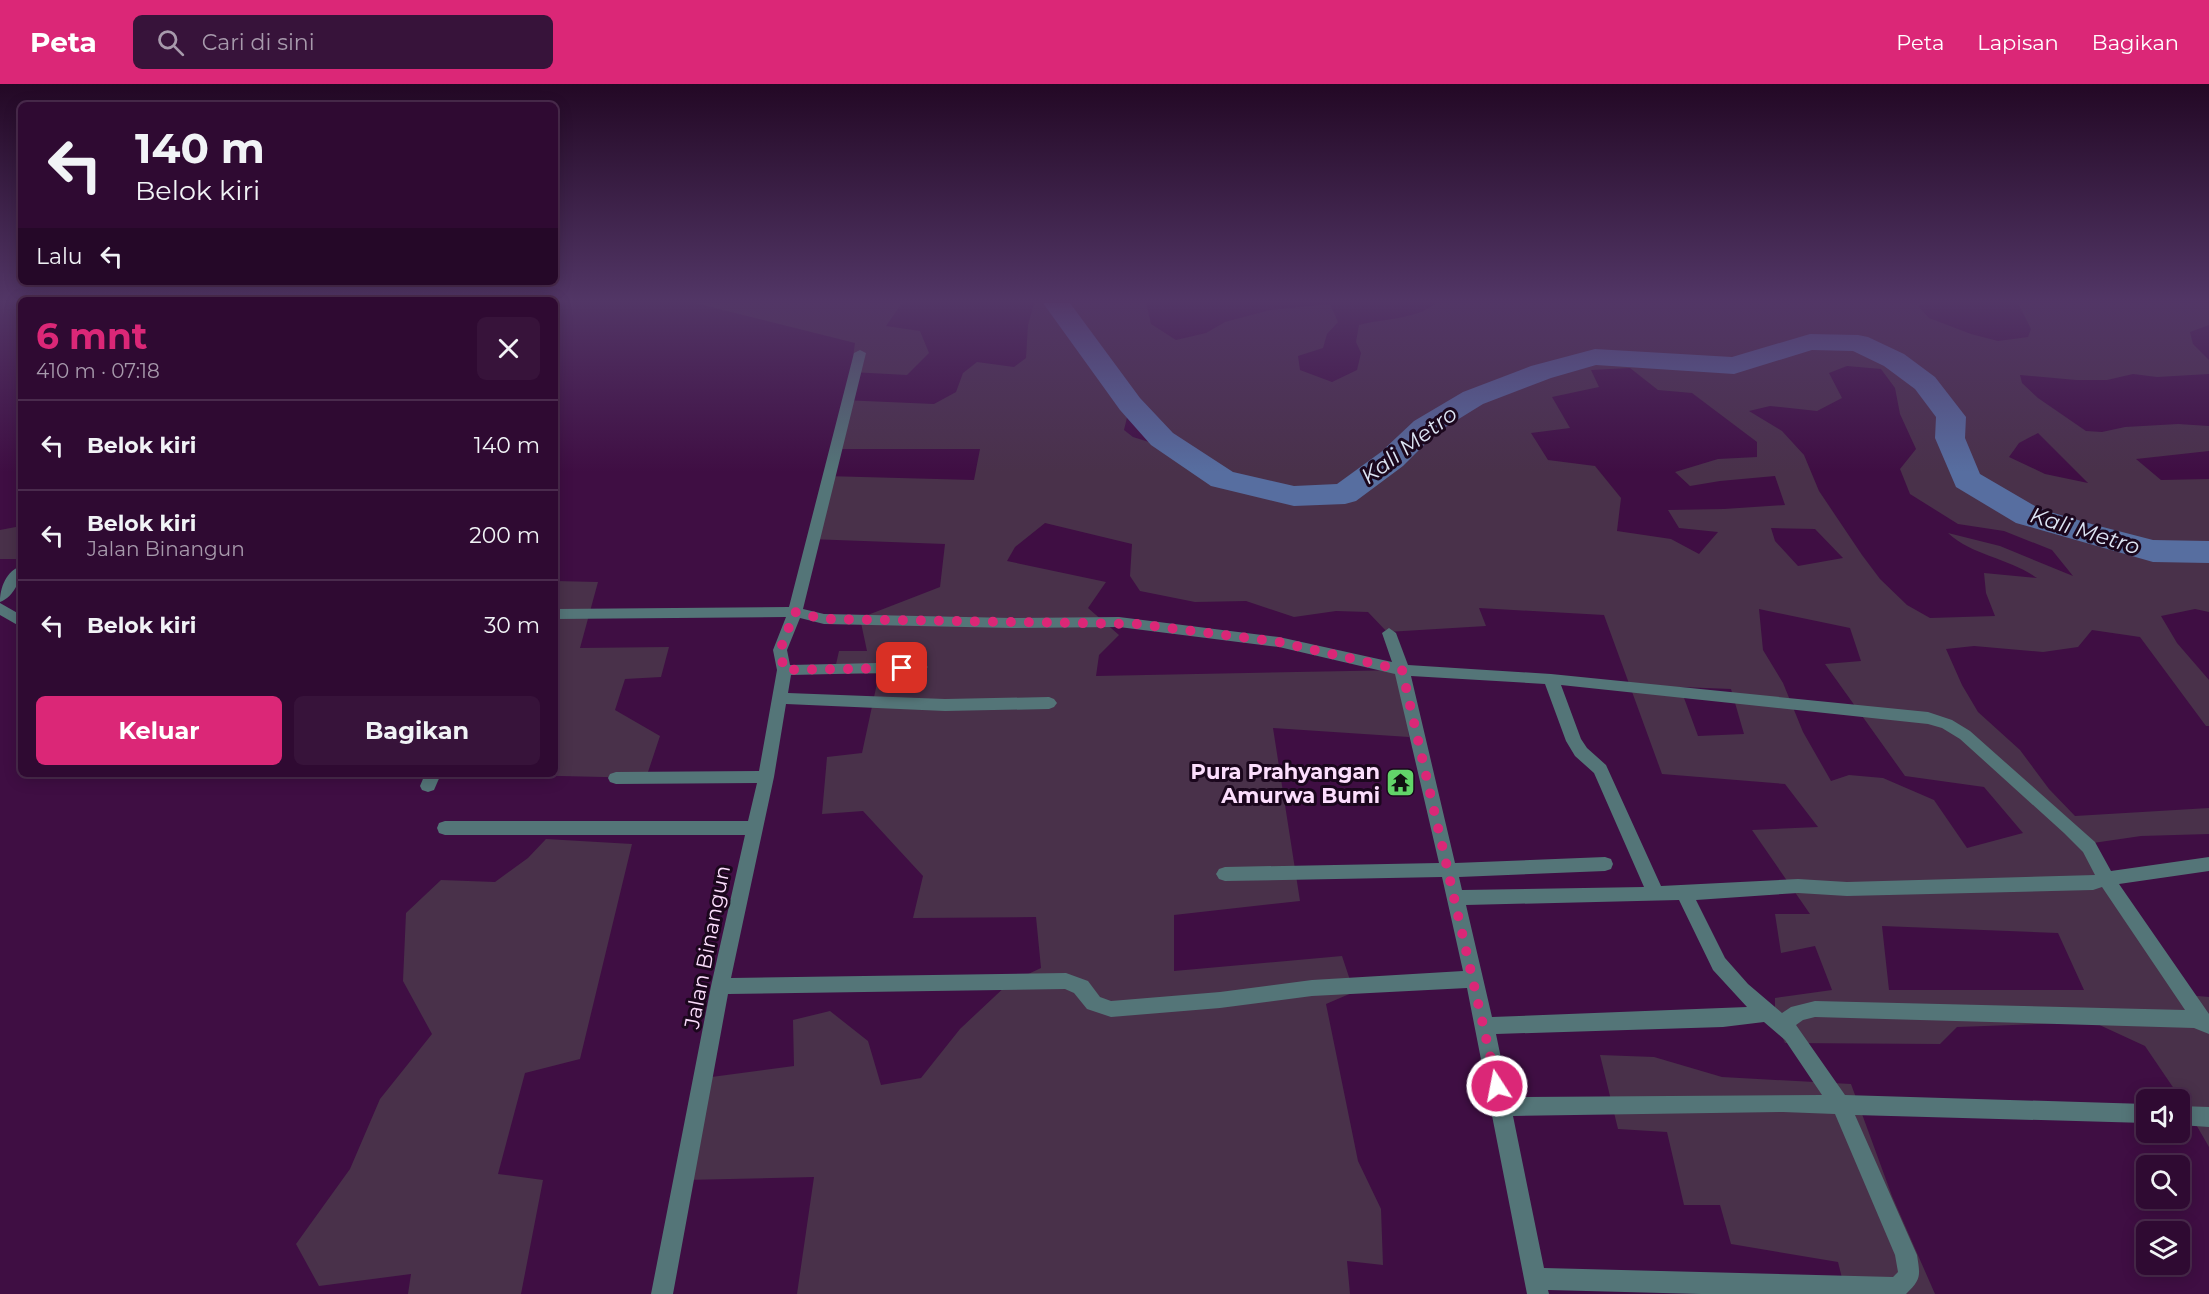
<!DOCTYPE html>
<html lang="id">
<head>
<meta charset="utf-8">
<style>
	:root { --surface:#2f0a32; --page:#37133a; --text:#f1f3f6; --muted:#a79aac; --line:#4a2b4d; --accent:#db2777 }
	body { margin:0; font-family:Montserrat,sans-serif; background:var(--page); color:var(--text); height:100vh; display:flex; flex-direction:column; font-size:22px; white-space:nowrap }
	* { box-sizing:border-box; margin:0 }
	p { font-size:20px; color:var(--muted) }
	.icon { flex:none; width:33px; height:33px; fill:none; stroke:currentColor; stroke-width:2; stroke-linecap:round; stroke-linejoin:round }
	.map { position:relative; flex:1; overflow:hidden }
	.panel { position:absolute; left:18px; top:213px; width:540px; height:480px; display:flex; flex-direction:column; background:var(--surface); border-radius:9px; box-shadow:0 3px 15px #0003,0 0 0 2px var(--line) }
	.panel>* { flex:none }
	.hud { position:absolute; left:18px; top:18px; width:540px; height:183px; border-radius:9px; box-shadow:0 3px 15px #0003,0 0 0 2px var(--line); background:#2f0a32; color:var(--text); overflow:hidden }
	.controls { position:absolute; left:2136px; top:1005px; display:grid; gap:12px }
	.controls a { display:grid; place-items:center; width:54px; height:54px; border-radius:9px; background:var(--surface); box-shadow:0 3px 15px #0003,0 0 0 2px var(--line); font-size:30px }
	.pin { position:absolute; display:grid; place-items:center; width:51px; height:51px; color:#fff; margin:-26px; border-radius:12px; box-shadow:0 3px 9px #0006 }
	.me { position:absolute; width:66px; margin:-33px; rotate:349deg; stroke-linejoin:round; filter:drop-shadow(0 0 4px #0008) }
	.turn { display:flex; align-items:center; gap:21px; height:126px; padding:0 18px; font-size:27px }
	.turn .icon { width:78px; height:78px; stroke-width:2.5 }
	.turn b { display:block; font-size:42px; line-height:51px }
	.then { display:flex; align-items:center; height:57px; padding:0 18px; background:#0003; gap:12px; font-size:22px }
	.round { display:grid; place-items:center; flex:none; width:63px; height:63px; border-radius:9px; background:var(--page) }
	.summary { display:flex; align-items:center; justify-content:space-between; height:102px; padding:0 18px }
	h1 { font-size:36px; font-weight:700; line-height:45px; color:var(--accent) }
	.primary-button { display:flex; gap:12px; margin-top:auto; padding:12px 18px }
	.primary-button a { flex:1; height:69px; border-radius:9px; background:var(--accent); color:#fff; font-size:24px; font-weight:700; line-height:69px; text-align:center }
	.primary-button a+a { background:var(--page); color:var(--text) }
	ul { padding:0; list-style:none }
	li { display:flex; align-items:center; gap:18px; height:90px; padding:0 18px; border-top:2px solid var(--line) }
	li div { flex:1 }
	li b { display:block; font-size:22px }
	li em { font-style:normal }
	header { display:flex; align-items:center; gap:36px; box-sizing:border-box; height:84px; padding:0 30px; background:var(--accent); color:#fff }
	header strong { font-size:28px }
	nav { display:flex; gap:33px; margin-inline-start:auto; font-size:21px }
	.search { width:420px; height:54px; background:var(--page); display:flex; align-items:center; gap:15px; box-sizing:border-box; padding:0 21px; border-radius:9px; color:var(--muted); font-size:22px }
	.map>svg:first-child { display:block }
	.green { fill:#49314a; fill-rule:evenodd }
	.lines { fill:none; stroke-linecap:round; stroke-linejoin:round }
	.river { fill:#576ea0; fill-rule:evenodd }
	.minor { fill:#547578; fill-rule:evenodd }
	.route { stroke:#db2777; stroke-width:10; stroke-dasharray:0 18 }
	.labels { text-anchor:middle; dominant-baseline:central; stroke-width:6; stroke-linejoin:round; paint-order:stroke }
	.poi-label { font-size:21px; font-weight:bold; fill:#fcdefd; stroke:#1b071d; text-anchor:end }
	.street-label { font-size:21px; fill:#fcdefd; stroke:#1b071d }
	.water-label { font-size:22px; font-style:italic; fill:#dde5f4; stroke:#1b071d }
</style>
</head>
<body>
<header>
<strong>Peta</strong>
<div class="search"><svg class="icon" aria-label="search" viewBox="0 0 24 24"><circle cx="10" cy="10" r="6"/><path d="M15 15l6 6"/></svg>Cari di sini</div>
<nav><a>Peta</a><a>Lapisan</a><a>Bagikan</a></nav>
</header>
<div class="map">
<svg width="2209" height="1210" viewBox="0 0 2209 1210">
	<rect width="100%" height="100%" fill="#3f0e43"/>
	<path class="green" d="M695,219H902L886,242L920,247L929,269L907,291L851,288L855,259Z
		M1034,219H1146L1151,240L1176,256L1206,249L1225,238L1270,226L1330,220L1338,238L1327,250L1323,264L1298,272L1300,286L1332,298L1357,286L1361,269L1356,258L1359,241C1385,234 1415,236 1436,219H1925L1918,222L1929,234L1971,250L1998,257L2028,253L2031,245L2018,219H2209V241L2190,248L2193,260L2209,276V290L2157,293L2133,290L2107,296H2076L2020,291L2022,299L2038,314L2086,347L2102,348L2125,343L2178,340L2209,342V367L2136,375L2161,396L2209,395V528L2195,525L2161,532L2177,559L2209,596V642H2206L2140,553L2092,546L2078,563L2043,568L1974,562L1946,565L1962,601L1978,628L2020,666L2049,705L2075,732L2209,724V750L2141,752L2093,759L2187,911L2209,913V1063L2183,1018L2145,962L2093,938L1957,943L1940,960L1785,959L1775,937V914L1832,906L1815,862L1781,869L1775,830H1810L1752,746L1818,743L1785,700L1662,690L1604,531L1479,524L1486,542L1387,548L1368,528L1336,527L1294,533L1246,517L1195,518L1140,507L1130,492L1132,460L1045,439L1015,463L1007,477L1106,498L1088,524L1119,551L1099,571L1096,592L1402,586L1409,653L1273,644L1300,817L1174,831V887L1342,872L1354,908L1326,920L1358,1077L1381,1125L1383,1181L1347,1177L1350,1210H797L814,1093L684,1096L704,994L794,982L793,936L830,927L868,957L881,1001L921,994L960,945L1009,899L1041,884L1036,833L913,834L923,792L863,727L822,730L827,673L862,669L879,590L834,589L839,567H867L860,534L940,503L945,460L809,455L825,392L974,396L980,365H836L842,316L934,320L956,308L963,289L977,278L1014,283L1026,274L1028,241ZM1847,282L1881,285L1895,304L1900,330L1916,365L1900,385L1910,410L1958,440L2004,447L2052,466L2073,492L2000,462L1948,449C1973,472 2009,474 2037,494L1984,489L1986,509L1995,532L1930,534L1907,521L1880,495L1862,471L1819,407L1804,371L1782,347L1749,327L1770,322L1817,327L1842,314L1829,289ZM1630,284L1658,306L1692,309L1757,358V373L1718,375L1675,388L1690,402L1720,397L1775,392L1785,421L1724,425L1668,426L1679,444L1718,448L1699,470L1671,455L1617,447L1621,414L1595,382L1548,376L1531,349L1570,344L1552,313L1599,303L1591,286ZM1130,321L1162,355L1181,368L1133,353L1124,346ZM2038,349L2088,399L2045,390L2009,373L2019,359ZM1771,444L1815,445L1843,474L1798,482L1775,457ZM1759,525L1850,544L1861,577L1825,580L1905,692L1984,703L2023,749L1967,764L1934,716L1883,694L1849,691L1831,697L1803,648L1783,599L1763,566ZM1680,603L1731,605L1744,650L1698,652ZM1882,842L2058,849L2084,906H1889Z
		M21,442V475H0V446Z
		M555,497L598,498L580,564L669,563L661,593L625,595L615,626L660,652L646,694L476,690H555Z
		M546,755L632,760L580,975L525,989L498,1090L543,1096L521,1210H408L411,1190L319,1202L296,1160L350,1085L380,1015L432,950L403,897L406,829L441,796L495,798L528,774Z
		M1600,971L1654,973L1722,993L1851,1000L1892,1112L1935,1210H1846L1838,1178L1731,1160L1720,1121H1684L1667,1048L1618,1045Z"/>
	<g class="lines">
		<path class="river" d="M1043,219H1070L1140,314L1173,349L1233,388L1294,402L1337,400L1381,368L1414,337L1463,308L1531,282L1595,265L1732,273L1810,250L1858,251L1868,253L1904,270L1935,293L1966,333L1965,354L1980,390L2040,425L2095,441L2153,456L2209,457V479L2153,478L2016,439L1956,403L1935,354L1936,333L1915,305L1884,282L1853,267L1812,266L1734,290L1596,281L1551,294L1483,320L1436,349L1403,382L1356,417L1345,420L1294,422L1211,402L1151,361L1120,326Z"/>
		<path class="minor" d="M860,266L866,269L803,525L824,530L1012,534L1119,533L1279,553L1392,578L1382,549L1389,544L1396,549L1408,581L1551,590L1928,628L1952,636L1970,647L2095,758L2111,787L2209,773V787L2119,800L2209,930V950L2194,944L1815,933L1803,936L1796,941L1845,1011L2146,1020V1039L1855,1031L1917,1171C1920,1191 1922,1195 1906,1210H1701L1548,1206L1549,1210H1527L1467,904L1312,912L1220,924L1111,933L1087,925L1074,909L1065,905L728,910L673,1210H651L711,902L745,751H445L439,749L437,744L439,739L445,737H748L757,699L616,700L610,698L608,694L610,690L616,688L759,687L777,586L773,566L786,533L555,535V525L789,523L854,269ZM800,534L824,540L1012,544L1119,543L1279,563L1395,590L1439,779L1225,783L1219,785L1216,790L1219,795L1225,797L1442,793L1463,887L1312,896L1220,908L1111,917L1100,913L1088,897L1066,889L731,894L774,693L786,620L945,627L1049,625L1054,623L1057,619L1054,615L1049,613L945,615L788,609L791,591L921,588L928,583L921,578L790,581L787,566ZM1411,592L1545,600L1566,657L1575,672L1594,689L1644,803L1462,806L1459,793L1605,787L1611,785L1613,780L1611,775L1605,773L1455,779ZM1561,601L1928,640L1942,644L1960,655L2064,749L2083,768L2095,791L1847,798L1798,795L1661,802L1606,681L1587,664L1581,655ZM2102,803L2185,926L1815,917L1791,923L1782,929L1748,900L1725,874L1696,816L1798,809L1847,812L2093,806ZM1679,816L1713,886L1747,923L1492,933L1466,821ZM1764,938L1785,956L1822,1011L1509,1013L1496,950L1723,943ZM1783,1028L1835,1030L1895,1171L1898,1188L1893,1193L1544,1184L1513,1032Z
			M21,482C21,496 14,513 0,518C0,504 6,487 21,482Z
			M0,519L21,531V543L0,531Z
			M425,690H441L434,706L428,708L422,706L420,702Z
			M2180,1022L2209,1023V1043L2180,1041Z"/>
	</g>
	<linearGradient id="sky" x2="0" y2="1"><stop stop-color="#230825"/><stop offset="0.56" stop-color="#523666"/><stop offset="1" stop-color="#523666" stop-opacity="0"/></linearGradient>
	<rect width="2209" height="388" fill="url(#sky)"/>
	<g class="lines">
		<path class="route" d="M902,584L784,586L780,566L795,528L824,535L1138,540L1279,558L1402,586L1497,1002"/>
	</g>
	<defs>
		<symbol id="temple-square" viewBox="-11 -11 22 22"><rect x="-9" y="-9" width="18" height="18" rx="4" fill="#62d469" stroke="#1b071d"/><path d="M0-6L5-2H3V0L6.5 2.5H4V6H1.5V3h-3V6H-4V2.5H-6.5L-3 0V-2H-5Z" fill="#111"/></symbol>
	</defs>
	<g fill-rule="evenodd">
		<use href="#temple-square" x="1384" y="682" width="33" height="33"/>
	</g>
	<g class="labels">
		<g class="poi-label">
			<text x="1380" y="687">Pura Prahyangan<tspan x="1380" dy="24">Amurwa Bumi</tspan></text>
		</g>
		<g class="street-label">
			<text transform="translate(707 863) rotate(-79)">Jalan Binangun</text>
		</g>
		<g class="water-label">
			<text transform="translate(1409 361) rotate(-37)">Kali Metro</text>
			<text transform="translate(2085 447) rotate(17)">Kali Metro</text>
		</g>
	</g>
</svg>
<div class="controls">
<a><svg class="icon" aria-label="sound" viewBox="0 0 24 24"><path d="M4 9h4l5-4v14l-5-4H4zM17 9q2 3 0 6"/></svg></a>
<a><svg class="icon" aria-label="search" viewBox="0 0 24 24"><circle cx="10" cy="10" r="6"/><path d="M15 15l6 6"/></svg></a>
<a><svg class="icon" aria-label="layers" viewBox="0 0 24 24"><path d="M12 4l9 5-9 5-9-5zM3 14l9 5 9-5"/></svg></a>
</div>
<div class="pin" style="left:902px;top:584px;background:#d93025"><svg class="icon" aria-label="arrive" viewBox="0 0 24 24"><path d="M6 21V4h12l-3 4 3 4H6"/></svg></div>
<svg class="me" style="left:1497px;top:1002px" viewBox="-20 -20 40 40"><circle r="17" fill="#db2777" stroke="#fff" stroke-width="3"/><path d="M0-11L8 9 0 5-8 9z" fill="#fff"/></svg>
<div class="hud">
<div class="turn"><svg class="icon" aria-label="left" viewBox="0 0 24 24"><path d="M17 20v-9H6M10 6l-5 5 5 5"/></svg><div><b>140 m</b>Belok kiri</div></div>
<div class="then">Lalu<svg class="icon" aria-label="left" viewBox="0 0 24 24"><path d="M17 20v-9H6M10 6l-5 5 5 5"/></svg></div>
</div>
<section class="panel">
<div class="summary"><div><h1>6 mnt</h1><p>410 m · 07:18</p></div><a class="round"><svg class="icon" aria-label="close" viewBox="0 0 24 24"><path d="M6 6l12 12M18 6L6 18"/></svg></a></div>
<ul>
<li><svg class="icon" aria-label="left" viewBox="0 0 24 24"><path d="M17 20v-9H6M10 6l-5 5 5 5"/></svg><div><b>Belok kiri</b></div><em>140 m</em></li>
<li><svg class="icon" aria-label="left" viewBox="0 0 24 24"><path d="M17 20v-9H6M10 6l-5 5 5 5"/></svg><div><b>Belok kiri</b><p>Jalan Binangun</p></div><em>200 m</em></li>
<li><svg class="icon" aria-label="left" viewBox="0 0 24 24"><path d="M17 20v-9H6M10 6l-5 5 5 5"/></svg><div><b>Belok kiri</b></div><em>30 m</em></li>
</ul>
<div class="primary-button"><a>Keluar</a><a>Bagikan</a></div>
</section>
</div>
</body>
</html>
